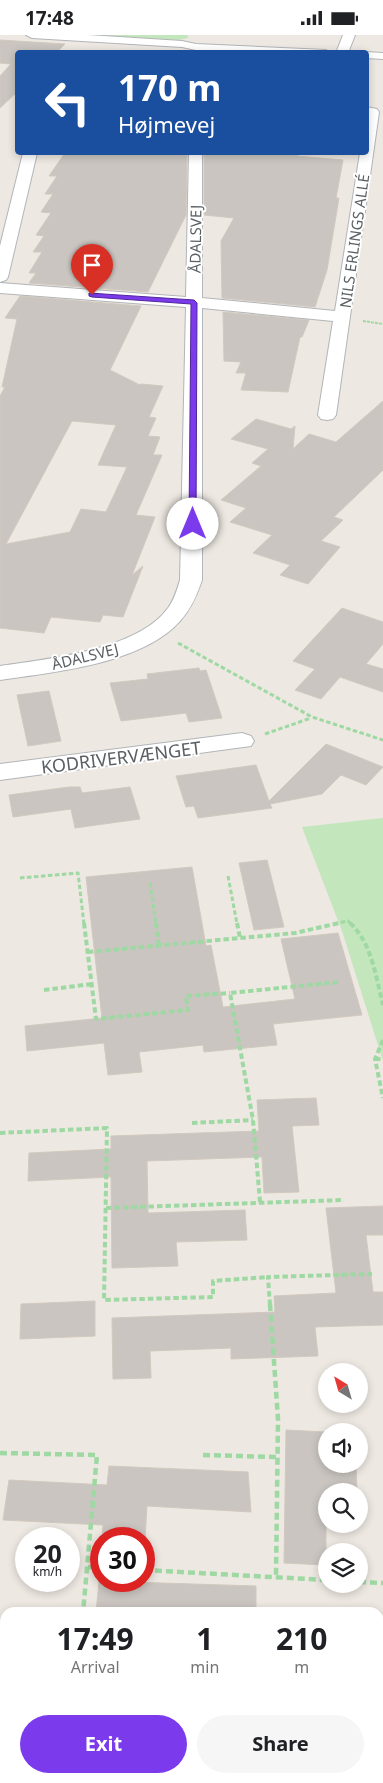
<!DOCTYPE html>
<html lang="en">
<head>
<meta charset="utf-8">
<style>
	:root { --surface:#fff; --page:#f6f6f6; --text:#202124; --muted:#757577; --accent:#7c3aed }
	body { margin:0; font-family:"Noto Sans",sans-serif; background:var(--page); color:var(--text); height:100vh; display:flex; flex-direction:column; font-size:19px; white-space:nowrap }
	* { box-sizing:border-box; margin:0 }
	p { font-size:16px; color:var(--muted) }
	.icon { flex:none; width:28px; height:28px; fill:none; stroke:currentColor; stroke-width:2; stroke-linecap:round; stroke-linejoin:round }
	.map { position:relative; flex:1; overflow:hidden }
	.details { position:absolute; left:0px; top:1572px; width:384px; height:176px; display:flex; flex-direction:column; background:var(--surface); border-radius:15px 15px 0 0; box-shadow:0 2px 8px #0003 }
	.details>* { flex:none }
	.top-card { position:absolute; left:15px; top:15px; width:354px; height:105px; border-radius:5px; box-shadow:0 2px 8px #0003; background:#1a4fa0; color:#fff; overflow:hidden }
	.needle { width:32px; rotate:323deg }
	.fabs { position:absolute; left:318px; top:1328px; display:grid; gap:10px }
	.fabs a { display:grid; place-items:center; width:50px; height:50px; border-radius:50%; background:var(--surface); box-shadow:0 2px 8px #0003; font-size:25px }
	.speed { position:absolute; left:15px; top:1492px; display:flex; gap:10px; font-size:25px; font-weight:700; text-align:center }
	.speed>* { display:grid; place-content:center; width:65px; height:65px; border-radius:50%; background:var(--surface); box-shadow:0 2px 8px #0003; line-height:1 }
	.speed small { font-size:12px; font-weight:400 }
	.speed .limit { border:8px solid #d22; background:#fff; color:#111 }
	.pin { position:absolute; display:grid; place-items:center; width:42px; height:42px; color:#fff; margin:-51px -21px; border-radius:50% 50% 50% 0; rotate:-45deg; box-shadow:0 0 5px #0007 }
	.pin .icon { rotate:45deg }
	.me { position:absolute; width:55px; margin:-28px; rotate:0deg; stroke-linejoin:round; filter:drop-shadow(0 0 4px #0008) }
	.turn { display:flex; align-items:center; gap:18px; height:105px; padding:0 20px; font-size:22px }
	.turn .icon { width:65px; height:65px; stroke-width:2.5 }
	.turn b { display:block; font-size:35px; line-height:42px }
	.eta { display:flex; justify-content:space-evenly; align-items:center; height:85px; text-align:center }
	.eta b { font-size:30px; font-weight:700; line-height:35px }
	.cta { display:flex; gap:10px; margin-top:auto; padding:10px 20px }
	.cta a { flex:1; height:58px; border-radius:30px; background:var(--accent); color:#fff; font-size:20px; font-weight:700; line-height:58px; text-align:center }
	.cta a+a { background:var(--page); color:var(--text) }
	.status { display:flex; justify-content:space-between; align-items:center; height:35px; padding:0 25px; background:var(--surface); direction:ltr }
	.status svg { height:14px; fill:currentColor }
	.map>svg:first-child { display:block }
	.green { fill:#c3e6bc }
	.building { fill:#cac5c0; stroke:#d2c9bf; fill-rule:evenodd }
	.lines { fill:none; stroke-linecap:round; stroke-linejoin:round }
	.street-casing { stroke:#b2b5b9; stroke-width:2 }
	.path-far3 { stroke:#9ed9a3; stroke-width:2; stroke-dasharray:3 1; stroke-linecap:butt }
	.path-far2 { stroke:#9ed9a3; stroke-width:3; stroke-dasharray:4.5 2.5; stroke-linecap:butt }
	.path-far1 { stroke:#9ed9a3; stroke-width:4; stroke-dasharray:5.5 3; stroke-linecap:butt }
	.path { stroke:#9ed9a3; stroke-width:4.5; stroke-dasharray:7 4; stroke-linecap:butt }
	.street { fill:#fff; fill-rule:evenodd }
	.route { fill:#7c3aed; stroke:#51269a }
	.labels { text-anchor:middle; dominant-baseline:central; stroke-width:4; stroke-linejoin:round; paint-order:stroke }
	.far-street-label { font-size:15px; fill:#595f62; stroke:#fff }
	.street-label { font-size:18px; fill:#595f62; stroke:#fff }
</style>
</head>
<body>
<div class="status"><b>17:48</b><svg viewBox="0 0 49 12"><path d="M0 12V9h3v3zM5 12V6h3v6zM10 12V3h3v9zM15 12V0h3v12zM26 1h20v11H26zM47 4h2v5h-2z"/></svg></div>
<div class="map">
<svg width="383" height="1748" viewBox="0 0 383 1748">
	<rect width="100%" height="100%" fill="#ede8e1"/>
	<path class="green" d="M94,0H188V3L179,5Z
		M383,783V1026L342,896L302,792Z"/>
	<path class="building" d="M0,5L65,9L56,18H18V56L0,73V41L11,29L0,28Z
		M65,118H187L186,180L148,257L29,248L36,238H29L42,217H33L44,201L36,200L51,178L41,177L53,159H45L57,141H49Z
		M204,118H281L298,119L297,121L343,125L336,163H339L327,235L315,272L222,263L221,206L234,183L204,180Z
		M20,261L141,271L110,335L140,350L141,349L163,351L149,382L156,383L148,401L160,402L153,420H162L136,480L155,482L132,540L143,531L123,582L103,580L100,587L51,582L44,598L0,593V361L5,352H2L17,284L5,283ZM72,386L116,390L98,430L127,432L106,477L81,474L70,497L6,509Z
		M223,277L309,285L302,302H300L288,357L241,355L246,338H236L241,327L224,326Z
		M383,366V435L334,482L343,485L321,506L340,512L308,549L280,540L290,530L253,518L272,500L230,487L246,473L221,465L261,431L252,428L268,414L231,404L256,384L291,394L295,391L293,414L309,399L336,407Z
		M342,573L383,587V609L366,629L383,634V657L340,642L321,664L295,655L315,634L293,626Z
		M199,633L200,636L206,635L222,683L189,687L186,678L121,686L110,648L148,644L147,639Z
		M49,656L61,706L28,711L17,660Z
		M326,709L383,732L366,750L341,740L322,759L270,769L272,773L198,783L194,771L186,772L176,741L256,730L269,766Z
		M69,752H80L82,758L130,752L140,784L75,793L71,774L13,782L9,760Z
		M267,825L284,892L254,895L239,828Z
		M192,832L206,911L211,910L223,972L295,964L281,904L338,898L362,980L273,989L277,1010L204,1017L203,1010L139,1017L142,1037L108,1040L104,1008L27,1016L25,991L102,983L86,842Z
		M316,1063L319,1090L292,1091L299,1157L264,1158L262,1122L147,1126L148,1178L245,1175L247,1205L176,1207L178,1231L112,1233L111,1142L28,1146L29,1118L111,1114V1101L259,1096L257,1065Z
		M383,1171V1200H366L373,1257H383V1290L315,1292L318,1321L231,1324V1313L150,1316L151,1343L113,1344L112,1283L275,1277L274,1261L336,1258L326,1173Z
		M95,1266V1301L20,1304L21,1269Z
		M286,1395L326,1397V1429H356L357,1456H326V1530L284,1528Z
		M109,1431L248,1437L251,1477L147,1471L145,1504L102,1502L103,1490L3,1485L9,1445L107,1450Z
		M99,1546L256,1551V1578H96Z"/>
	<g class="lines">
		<defs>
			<path id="street" d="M26,0H88L182,6L196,9L326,15L331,18L196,15L182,12L32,3Z
				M343,0H355L348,18H336Z
				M366,17L383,18V24L366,23V18H362Z
				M366,72L377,74L379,77L336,380L333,384L327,385L321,384L318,380L333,286L202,273V545C197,560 191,574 180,586C142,629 54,637 0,645V631C47,624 138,615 168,573C174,565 177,555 180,545L186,272L0,258V248L186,262L189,118H202V263L335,276L360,118H366Z
				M23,118H37L8,242L6,245L0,247V211Z
				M242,698L251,701L254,706L251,711L0,745V729Z"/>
		</defs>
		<use href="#street" class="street-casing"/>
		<path class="path-far3" d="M363,286L383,289"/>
		<path class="path-far2" d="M178,608L312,682L383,705
			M265,699L311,683
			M228,841L237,889
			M20,843L78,838L84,889
			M150,848L156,889
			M334,889L348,886L351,889"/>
		<path class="path-far1" d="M84,888L96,984L188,975L186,961L230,958
			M156,888L159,911
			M237,888L240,903
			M350,888C372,908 376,943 383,970
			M88,917L295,898L339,888
			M44,955L92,949
			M383,1005L375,1024L383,1063
			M375,1024H383
			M192,1088L253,1085
			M0,1098L107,1093L104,1265L213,1262V1246L268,1242
			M260,1167L253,1085L230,958L339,947
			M106,1173L344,1165
			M270,1270L268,1242L372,1239"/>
		<path class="path" d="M270,1269L278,1384L276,1542
			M0,1418L97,1420L83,1578
			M203,1420L277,1422
			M88,1532L101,1533
			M144,1535L326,1545
			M359,1547L383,1548
			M379,1659L383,1660
			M275,1744V1748"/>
		<use href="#street" class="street"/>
	</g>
	<path class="route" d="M89,258L194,265L197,268L196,491L189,489L191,269L92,262L89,261Z"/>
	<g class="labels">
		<g class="far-street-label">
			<text transform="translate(195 204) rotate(-89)">ÅDALSVEJ</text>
			<text transform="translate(354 206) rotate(-82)">NILS ERLINGS ALLÉ</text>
			<text transform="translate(85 621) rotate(-14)">ÅDALSVEJ</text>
		</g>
		<g class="street-label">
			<text transform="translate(121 722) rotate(-7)">KODRIVERVÆNGET</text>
		</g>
	</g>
</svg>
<div class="fabs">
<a><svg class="needle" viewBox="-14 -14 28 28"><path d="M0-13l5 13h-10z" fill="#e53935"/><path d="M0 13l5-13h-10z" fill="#757577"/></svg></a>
<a><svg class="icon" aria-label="sound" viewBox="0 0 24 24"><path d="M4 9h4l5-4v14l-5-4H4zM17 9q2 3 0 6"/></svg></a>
<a><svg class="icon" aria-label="search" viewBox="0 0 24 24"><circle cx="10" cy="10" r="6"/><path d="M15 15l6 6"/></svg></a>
<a><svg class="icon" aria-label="layers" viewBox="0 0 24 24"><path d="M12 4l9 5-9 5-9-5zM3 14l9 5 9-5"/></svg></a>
</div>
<div class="speed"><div>20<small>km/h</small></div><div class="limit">30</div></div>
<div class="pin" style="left:92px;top:260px;background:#d93025"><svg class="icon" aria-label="arrive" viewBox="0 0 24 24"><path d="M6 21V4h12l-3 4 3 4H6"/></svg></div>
<svg class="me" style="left:193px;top:489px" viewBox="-20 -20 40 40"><circle r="19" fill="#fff"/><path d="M0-13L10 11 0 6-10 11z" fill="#7c3aed"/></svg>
<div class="top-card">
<div class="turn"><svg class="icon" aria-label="left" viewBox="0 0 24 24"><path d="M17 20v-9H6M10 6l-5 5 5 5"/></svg><div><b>170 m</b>Højmevej</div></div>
</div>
<section class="details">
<div class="eta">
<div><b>17:49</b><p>Arrival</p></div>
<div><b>1</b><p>min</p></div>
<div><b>210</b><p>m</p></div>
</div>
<div class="cta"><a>Exit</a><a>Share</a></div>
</section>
</div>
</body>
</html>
